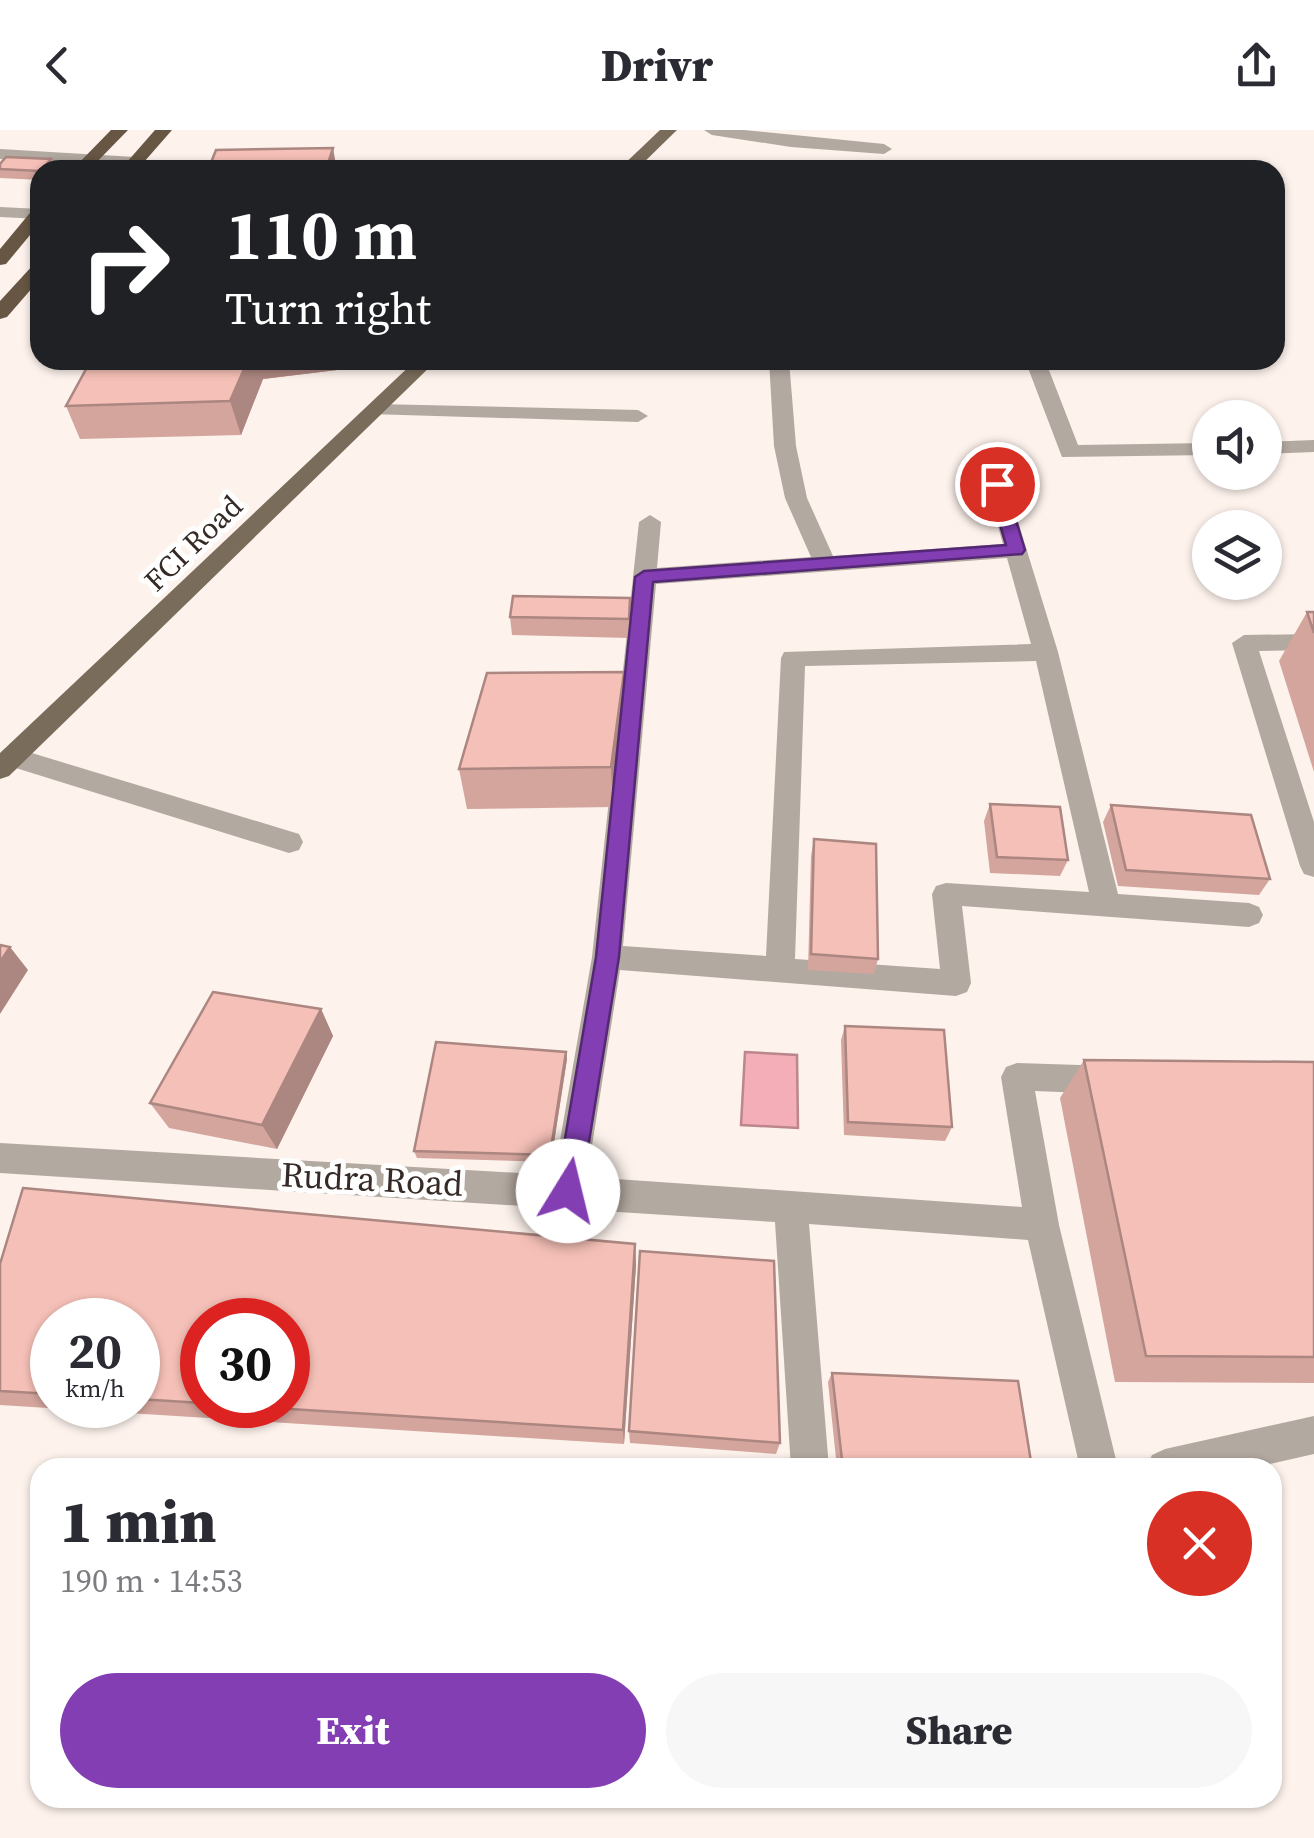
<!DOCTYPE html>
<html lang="en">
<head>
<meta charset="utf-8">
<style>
	:root { --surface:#fff; --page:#f7f7f7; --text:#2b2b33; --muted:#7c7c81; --accent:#823eb2 }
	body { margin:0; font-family:"Source Serif 4",serif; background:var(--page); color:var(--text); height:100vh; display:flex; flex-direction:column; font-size:38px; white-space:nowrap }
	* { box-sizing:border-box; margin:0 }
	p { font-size:32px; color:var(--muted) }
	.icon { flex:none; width:55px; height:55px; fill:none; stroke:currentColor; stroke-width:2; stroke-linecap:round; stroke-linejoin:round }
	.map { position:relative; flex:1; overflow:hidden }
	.sheet { position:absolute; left:30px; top:1328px; width:1252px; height:350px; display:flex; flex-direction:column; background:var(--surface); border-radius:30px; box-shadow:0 2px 8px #0004 }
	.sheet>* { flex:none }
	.top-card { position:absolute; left:30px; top:30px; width:1255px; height:210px; border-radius:30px; box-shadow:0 2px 8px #0004; background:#202124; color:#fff; overflow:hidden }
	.tools { position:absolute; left:1192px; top:270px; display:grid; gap:20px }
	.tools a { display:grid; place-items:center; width:90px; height:90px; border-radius:50%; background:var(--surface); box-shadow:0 2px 8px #0004; font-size:50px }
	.speed { position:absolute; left:30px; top:1168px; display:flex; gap:20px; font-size:50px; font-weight:700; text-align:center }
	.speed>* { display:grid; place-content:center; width:130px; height:130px; border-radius:50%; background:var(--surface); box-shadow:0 2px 8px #0004; line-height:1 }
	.speed small { font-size:25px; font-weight:400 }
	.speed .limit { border:15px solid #d22; background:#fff; color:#111 }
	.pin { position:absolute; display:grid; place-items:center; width:85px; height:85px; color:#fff; margin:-42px; border:5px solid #fff; border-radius:50%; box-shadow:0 2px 10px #0007 }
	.me { position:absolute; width:110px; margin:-55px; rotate:9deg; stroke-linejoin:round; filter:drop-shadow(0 0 8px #0008) }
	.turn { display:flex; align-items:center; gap:35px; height:210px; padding:0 30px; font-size:45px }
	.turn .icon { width:130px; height:130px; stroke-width:2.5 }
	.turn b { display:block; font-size:70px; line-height:85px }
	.round { display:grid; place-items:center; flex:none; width:105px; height:105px; border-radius:52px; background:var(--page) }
	.overview { display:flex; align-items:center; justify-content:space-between; height:170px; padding:0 30px }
	h1 { font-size:60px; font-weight:800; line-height:75px }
	.cta { display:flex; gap:20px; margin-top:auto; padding:20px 30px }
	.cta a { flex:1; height:115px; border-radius:60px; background:var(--accent); color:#fff; font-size:40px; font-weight:800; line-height:115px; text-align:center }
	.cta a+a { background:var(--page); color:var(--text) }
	header { display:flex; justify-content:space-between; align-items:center; height:130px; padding:0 30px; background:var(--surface); font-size:45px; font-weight:800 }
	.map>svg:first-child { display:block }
	.water { fill:#f4aeb8; stroke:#bb868c; stroke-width:2.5 }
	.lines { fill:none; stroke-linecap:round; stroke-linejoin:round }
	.minor { fill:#b2a9a0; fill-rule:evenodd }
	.major { fill:#7a6c5b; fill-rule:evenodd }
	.highway { fill:#675643; fill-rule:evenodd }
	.wall { fill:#d3a59d; fill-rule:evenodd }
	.shaded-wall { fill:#ac8680 }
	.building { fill:#f5c0b7; stroke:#ac8680; stroke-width:2.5 }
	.route { fill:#823eb2; stroke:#542874; stroke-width:2.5 }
	.labels { text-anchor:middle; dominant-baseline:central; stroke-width:10; stroke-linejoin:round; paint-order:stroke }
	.far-street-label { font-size:30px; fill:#352a25; stroke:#fff }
	.street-label { font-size:35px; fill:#352a25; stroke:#fff }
</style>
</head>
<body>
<header><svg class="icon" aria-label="back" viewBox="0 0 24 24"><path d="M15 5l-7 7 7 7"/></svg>Drivr<svg class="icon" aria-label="share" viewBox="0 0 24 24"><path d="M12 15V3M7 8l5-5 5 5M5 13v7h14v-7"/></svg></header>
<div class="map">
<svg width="1314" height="1708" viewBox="0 0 1314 1708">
	<rect width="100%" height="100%" fill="#fdf2ec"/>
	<path class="water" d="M745,922L797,925L798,998L741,995Z"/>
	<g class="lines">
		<path class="minor" d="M704,0H744L884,14L892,19L884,24L791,17L712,5Z
			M0,19L135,27L143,32L135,37L0,29Z
			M0,77L40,79V89L0,87Z
			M769,230H789L796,316L807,368L833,426L1003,414L986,354L989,349H1005L1058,522L1118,764L1249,773L1259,777L1263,785L1259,793L1249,797L962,776L971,853L967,862L956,866L620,840L587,1047L1022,1077L1001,947L1006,937L1017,933L1111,936L1122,940L1127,950L1122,960L1111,964L1035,961L1059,1095L1118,1338H1080L1028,1110L809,1094L829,1338H791L775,1092L0,1043V1013L554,1045L592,827L639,392L650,385L661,392L657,438L811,427L785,368L774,316ZM1007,428L1031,514L784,522L781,528L766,826L623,816L656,454ZM1036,531L1089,762L946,753L936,756L932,764L940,839L795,829L805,536Z
			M1025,230H1189L1179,236L1077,239L1047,235L1078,315L1210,313V325L1062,327Z
			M377,274L638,280L648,286L638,292L370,284L367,280L370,276Z
			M1314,310V322L1265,324V312Z
			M1314,504V520L1259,521L1314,692V747L1304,744L1300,736L1232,513L1244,505Z
			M12,617L299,704L303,712L299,720L289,723L3,634V620Z
			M1314,1286V1324L1252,1338H1146L1152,1325L1165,1319Z"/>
		<path class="major" d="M660,0H677L636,40H618Z
			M416,230H437L9,646L0,649V623Z"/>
		<path class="highway" d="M111,0H128L89,40H72Z
			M155,0H172L137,40H120Z
			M40,77V93L6,134L0,135V119L34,78Z
			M40,133V149L7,187L0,189V171L34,134Z"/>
	</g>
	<path class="wall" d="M0,34L54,38L52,40H40V50L0,48Z
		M91,230L395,233L263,249L241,305L80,309L66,276Z
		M630,468L629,508L512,505L510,487Z
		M1307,482H1314V642L1279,531Z
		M624,542L625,583L613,677L467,679L459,639Z
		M990,674L1068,730L1060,746L990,743L984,691Z
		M1111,675L1270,749L1259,765L1118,756L1103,692Z
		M814,709L878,829L874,844L808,840L811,726Z
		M321,879L333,906L277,1019L169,998L150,973Z
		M845,896L952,997L945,1011L844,1005L841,910Z
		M566,922L567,929L551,1032L417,1028L414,1021Z
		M1084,930L1314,932V1253L1115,1252L1060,968Z
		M635,1114L636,1135L624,1314L0,1275V1134ZM52,1190H138V1275H52ZM202,1190L288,1275H202Z
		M832,1243L1032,1338H837L828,1252Z
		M629,1301L780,1313L776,1324L630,1313Z"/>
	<path class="shaded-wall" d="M333,18L337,40H326Z
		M51,29L54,38L52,40H41Z
		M248,230H396L395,233L263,249L241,305L230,271Z
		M624,542L625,583L613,677L611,637Z
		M10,817L28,840L0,884V832Z
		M321,879L333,906L277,1019L262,995Z
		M566,922L567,929L551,1032L550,1025Z
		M635,1114L636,1135L624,1314L623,1300Z"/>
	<path class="building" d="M333,18L326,40H208L216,20Z
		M6,27L51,29L40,41L0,39V34Z
		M91,230H248L230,271L66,276Z
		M513,466L630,468L629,489L510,487Z
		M1307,482H1314V503Z
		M624,542L611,637L459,639L487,543Z
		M990,674L1060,677L1068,730L997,727Z
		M1111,675L1251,685L1270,749L1126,740Z
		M814,709L876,714L878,829L811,824Z
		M0,815L10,817L0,832Z
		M213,862L321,879L262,995L150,973Z
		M845,896L944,900L952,997L848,992Z
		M436,912L566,922L550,1025L414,1021Z
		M1084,930L1314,932V1227L1146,1226Z
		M23,1058L635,1114L623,1300L228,1275H288V1190H202V1273L138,1269V1190H52V1264L0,1261V1134Z
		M640,1121L774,1131L780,1313L629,1301Z
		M832,1243L1018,1251L1032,1338L842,1330Z"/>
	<path class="route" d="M997,349L1005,354L1025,420L1022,424L653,452L619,827L581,1061L577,1069L568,1073L559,1069L556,1061L596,827L635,447L644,441L1006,415L988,354Z"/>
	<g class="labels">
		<g class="far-street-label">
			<text transform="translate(193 413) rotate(-44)">FCI Road</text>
		</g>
		<g class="street-label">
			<text transform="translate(372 1049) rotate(3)">Rudra Road</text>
		</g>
	</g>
</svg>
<div class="tools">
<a><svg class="icon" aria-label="sound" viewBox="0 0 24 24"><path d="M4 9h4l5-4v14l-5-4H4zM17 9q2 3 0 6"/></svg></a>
<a><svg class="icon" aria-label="layers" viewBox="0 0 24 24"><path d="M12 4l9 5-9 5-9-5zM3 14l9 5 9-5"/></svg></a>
</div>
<div class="speed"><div>20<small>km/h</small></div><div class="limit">30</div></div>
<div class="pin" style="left:997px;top:354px;background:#d93025"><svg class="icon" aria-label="arrive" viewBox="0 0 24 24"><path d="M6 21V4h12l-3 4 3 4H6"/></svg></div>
<svg class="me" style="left:568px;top:1061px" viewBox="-20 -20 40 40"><circle r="19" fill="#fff"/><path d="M0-13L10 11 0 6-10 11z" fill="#823eb2"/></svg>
<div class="top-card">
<div class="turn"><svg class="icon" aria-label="right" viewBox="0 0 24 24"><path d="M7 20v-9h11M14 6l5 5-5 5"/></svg><div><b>110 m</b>Turn right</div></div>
</div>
<section class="sheet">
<div class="overview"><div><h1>1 min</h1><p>190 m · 14:53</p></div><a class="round" style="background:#d93025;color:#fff"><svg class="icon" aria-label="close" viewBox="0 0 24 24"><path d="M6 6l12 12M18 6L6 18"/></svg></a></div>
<div class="cta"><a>Exit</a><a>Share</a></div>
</section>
</div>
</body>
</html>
